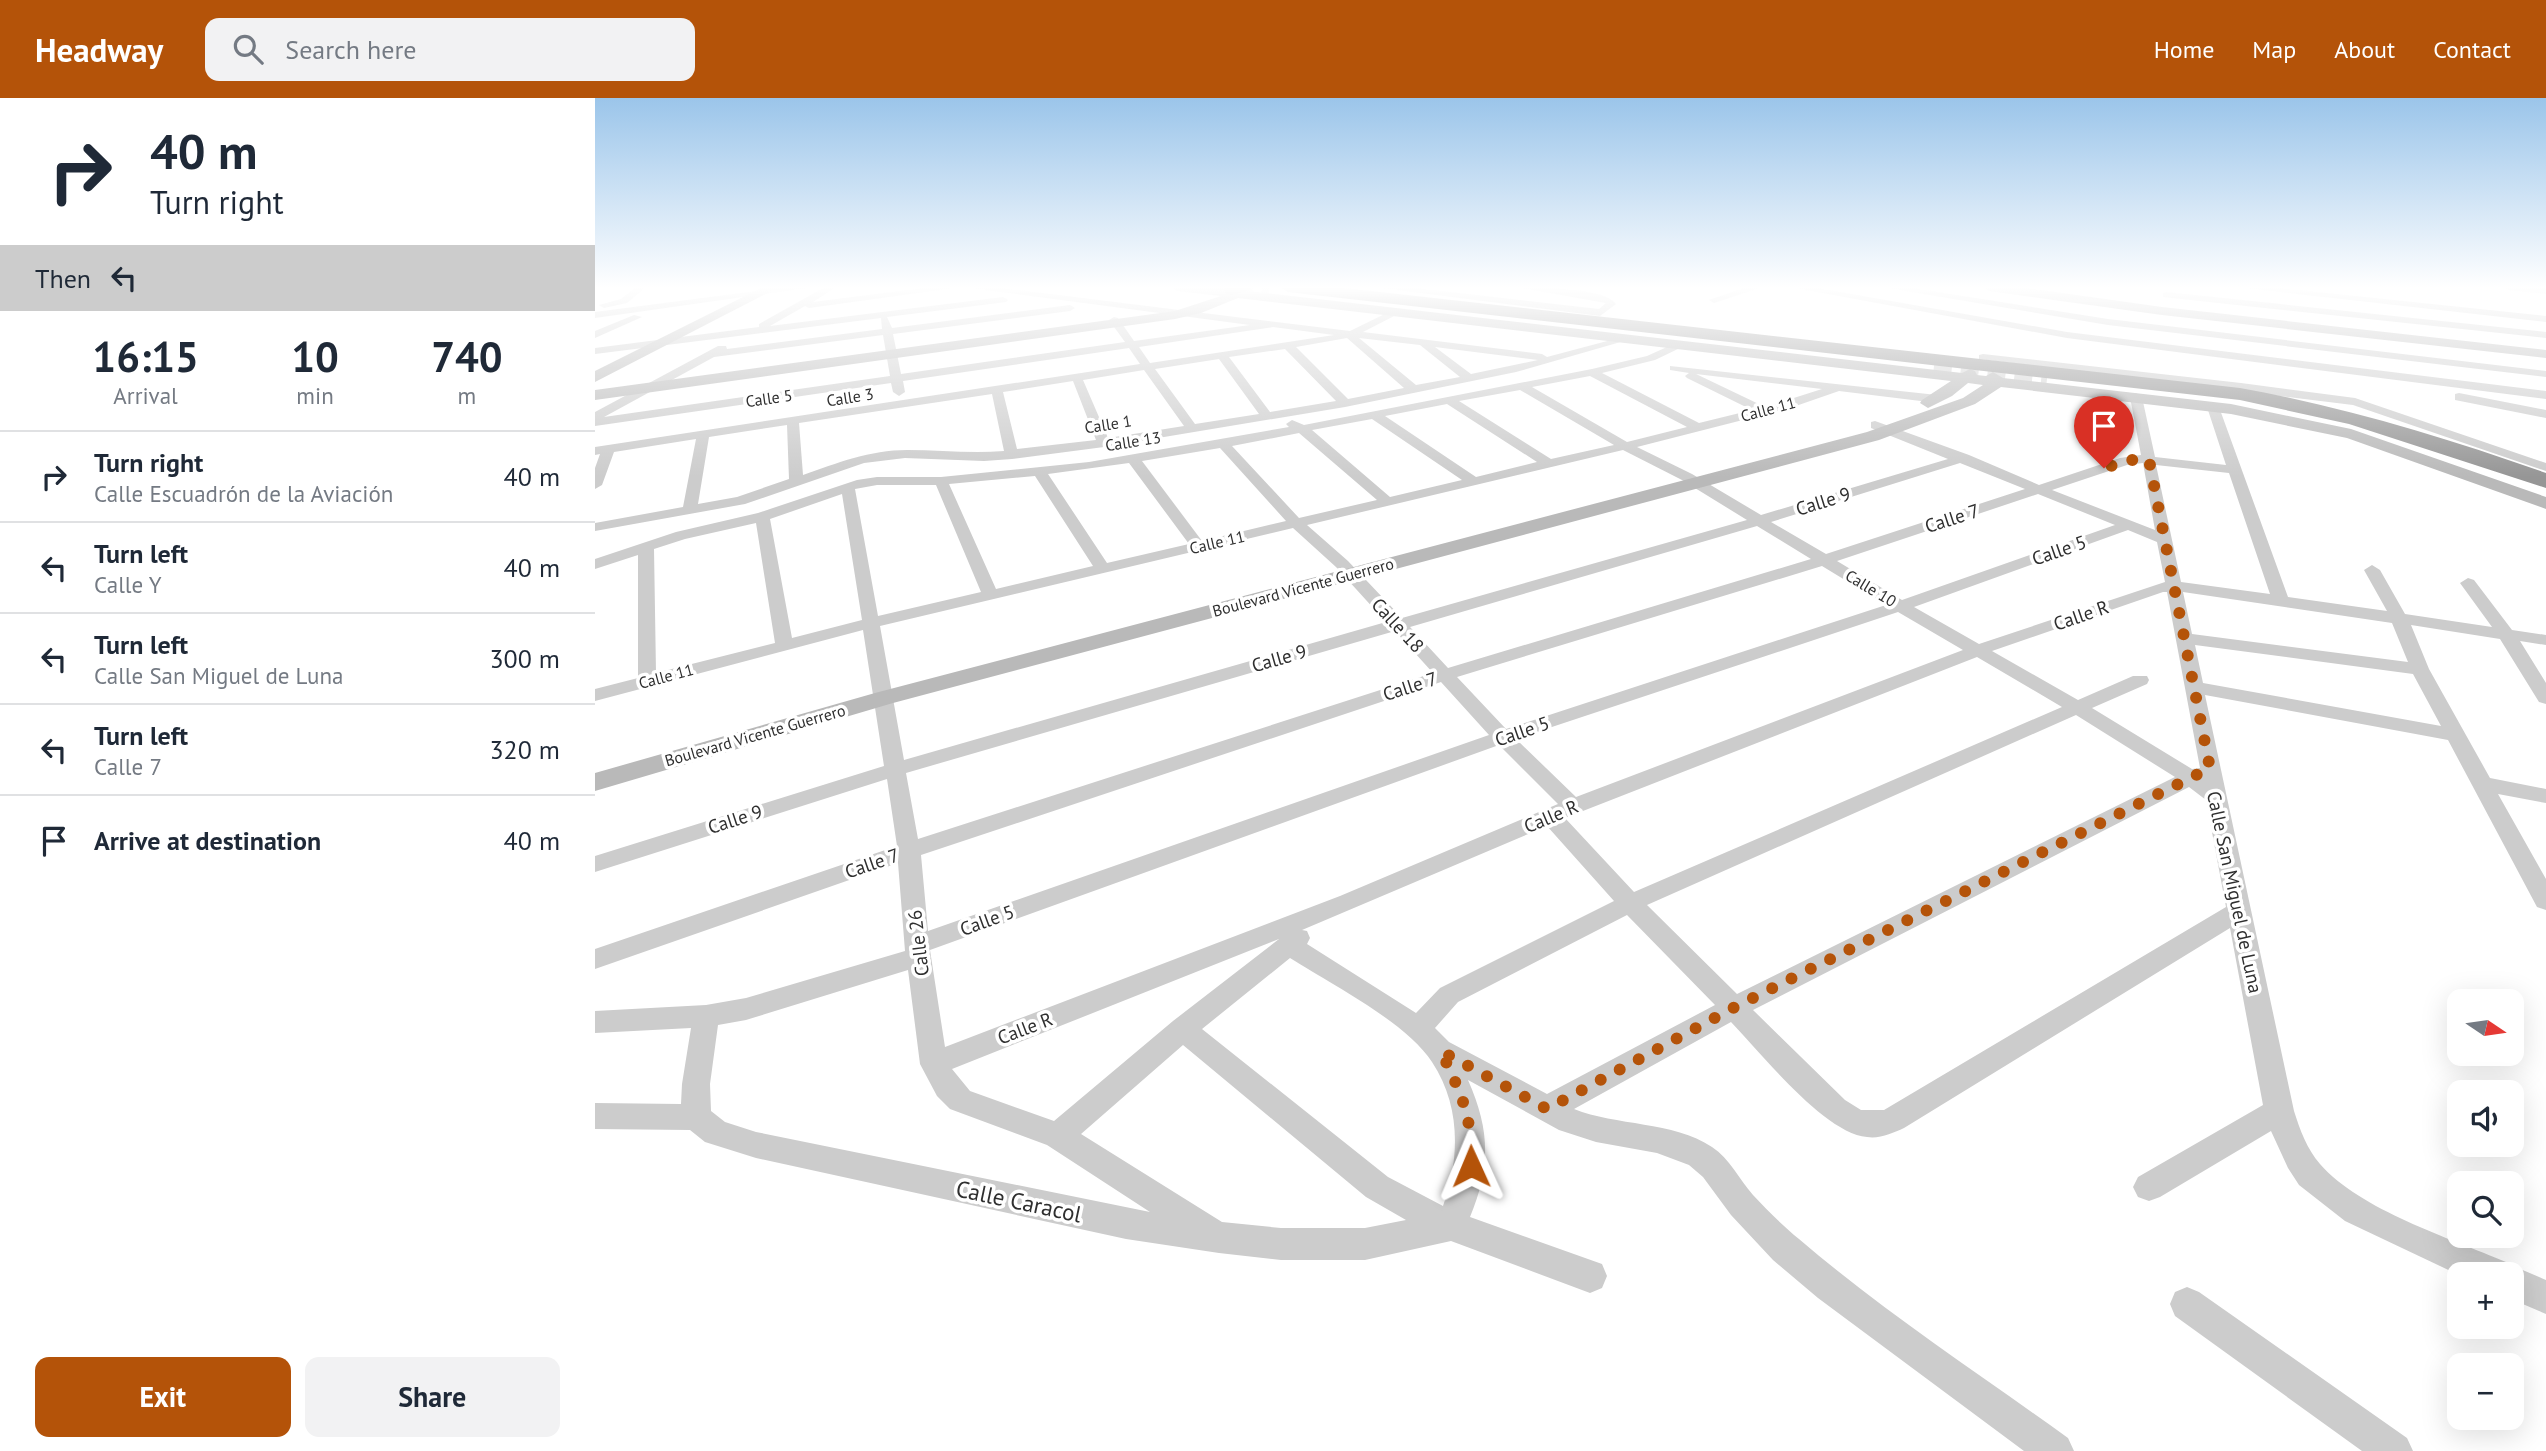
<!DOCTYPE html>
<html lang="en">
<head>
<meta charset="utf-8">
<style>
	:root { --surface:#fff; --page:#f2f2f3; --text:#1f2937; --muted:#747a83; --line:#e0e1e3; --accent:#b45309 }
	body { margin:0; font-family:"PT Sans",sans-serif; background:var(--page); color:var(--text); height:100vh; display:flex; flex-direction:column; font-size:26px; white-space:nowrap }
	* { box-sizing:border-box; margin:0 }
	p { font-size:23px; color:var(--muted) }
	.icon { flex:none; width:38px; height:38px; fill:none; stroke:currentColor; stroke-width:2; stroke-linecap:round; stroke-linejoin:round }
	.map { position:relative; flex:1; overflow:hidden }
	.side { display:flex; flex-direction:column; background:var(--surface); width:595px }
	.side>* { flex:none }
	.banner { background:#fff; color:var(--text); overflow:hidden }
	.needle { width:46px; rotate:103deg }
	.tools { position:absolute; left:1852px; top:891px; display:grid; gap:14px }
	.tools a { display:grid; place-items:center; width:77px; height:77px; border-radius:14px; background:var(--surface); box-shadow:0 7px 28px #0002; font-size:35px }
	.pin { position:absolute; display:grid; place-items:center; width:60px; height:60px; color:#fff; margin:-72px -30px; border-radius:50% 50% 50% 0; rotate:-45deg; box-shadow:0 0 7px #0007 }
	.pin .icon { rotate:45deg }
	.me { position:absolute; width:77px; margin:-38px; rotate:359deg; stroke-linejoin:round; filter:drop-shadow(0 0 5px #0008) }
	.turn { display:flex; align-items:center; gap:24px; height:147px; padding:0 35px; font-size:32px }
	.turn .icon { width:91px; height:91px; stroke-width:2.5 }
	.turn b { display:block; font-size:49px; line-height:60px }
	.then { display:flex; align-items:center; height:66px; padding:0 35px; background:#0003; gap:14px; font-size:26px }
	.eta { display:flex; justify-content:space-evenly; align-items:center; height:119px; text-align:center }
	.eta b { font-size:42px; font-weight:700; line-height:49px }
	.action { display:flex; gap:14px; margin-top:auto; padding:14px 35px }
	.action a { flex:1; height:80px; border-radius:14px; background:var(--accent); color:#fff; font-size:28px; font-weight:700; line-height:80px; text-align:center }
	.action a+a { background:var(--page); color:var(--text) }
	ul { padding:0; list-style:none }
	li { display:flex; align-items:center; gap:21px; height:91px; padding:0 35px; border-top:2px solid var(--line) }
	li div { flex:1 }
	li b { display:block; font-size:26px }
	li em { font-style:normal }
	header { display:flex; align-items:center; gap:42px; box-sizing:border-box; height:98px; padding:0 35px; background:var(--accent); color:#fff }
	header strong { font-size:33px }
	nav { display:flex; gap:38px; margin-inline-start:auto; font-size:24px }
	.search { width:490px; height:63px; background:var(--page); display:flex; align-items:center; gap:18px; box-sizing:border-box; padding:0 24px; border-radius:14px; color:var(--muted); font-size:26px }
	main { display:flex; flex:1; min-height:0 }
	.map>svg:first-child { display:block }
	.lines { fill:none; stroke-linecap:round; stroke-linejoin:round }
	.highway-tunnel { stroke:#d5d5d5; stroke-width:18; stroke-dasharray:18 9; stroke-linecap:butt }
	.street { fill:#ccc; fill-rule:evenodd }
	.secondary { fill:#b9b9b9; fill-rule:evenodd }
	.highway { fill:#969696; fill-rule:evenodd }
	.route { stroke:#b45309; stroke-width:12; stroke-dasharray:0 21.6 }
	.labels { text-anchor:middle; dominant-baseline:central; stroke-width:7; stroke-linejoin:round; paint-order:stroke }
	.far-street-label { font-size:16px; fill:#2f2f2f; stroke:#fff }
	.street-label { font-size:19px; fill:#2f2f2f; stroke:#fff }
	.near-street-label { font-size:23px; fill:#2f2f2f; stroke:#fff }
</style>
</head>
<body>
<header>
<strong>Headway</strong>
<div class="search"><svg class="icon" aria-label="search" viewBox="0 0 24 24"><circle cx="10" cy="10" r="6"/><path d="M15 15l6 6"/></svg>Search here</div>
<nav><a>Home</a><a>Map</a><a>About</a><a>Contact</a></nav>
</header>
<main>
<section class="side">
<div class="banner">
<div class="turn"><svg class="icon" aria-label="right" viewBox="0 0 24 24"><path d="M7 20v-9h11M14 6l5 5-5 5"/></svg><div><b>40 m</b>Turn right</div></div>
<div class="then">Then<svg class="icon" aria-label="left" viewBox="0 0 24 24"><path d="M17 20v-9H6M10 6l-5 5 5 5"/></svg></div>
</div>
<div class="eta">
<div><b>16:15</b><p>Arrival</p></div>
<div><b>10</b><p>min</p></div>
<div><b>740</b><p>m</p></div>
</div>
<ul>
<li><svg class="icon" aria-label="right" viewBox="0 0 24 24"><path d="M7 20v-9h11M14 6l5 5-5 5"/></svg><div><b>Turn right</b><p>Calle Escuadrón de la Aviación</p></div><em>40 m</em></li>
<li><svg class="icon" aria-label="left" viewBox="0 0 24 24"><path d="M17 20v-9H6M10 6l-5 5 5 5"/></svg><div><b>Turn left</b><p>Calle Y</p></div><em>40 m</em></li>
<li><svg class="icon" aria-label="left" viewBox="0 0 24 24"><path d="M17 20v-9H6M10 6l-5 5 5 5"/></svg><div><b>Turn left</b><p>Calle San Miguel de Luna</p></div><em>300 m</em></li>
<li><svg class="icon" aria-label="left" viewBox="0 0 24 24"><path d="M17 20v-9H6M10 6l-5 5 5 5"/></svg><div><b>Turn left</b><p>Calle 7</p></div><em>320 m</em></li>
<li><svg class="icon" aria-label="arrive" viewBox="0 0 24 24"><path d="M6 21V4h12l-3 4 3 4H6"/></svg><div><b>Arrive at destination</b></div><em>40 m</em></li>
</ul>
<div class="action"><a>Exit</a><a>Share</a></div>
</section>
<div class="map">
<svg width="1951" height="1353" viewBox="0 0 1951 1353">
	<rect width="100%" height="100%" fill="#fff"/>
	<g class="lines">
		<path class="highway-tunnel" d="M640,189L674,193
			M1339,268L1452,281"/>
		<path class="street" d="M41,189H51L32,205L9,210L4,207L26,201Z
			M191,189H219L0,220V214Z
			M230,189H241L218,204L336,189H366L214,210L210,208L175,228L408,199L413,202L411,204L292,219L297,230L475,207L480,210L475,213L298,236L306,276L530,244L514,222L519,219L523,220L539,243L655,227L368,189H398L755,233L800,211L805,214L803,216L768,234L947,256L952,259L1031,238L1036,241L921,274L750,309L509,349L417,361L389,363L310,360L269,365L150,406L0,433V425L88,409L101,341L19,354L7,387L0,391V370L5,356L0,357V349L545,266L534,250L308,283L310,294L304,298L298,294L296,285L0,328V314L123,248H131L132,251L287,231L286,220L0,256V250L164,229V226ZM678,229L739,237L555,265L544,249ZM288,237L295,278L9,319L119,259ZM752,240L809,290L753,301L701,249ZM764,240L825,247L865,279L821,287ZM840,249L943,262L876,276ZM690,251L741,303L675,314L634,259ZM624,261L664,316L600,326L560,271ZM549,272L589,328L513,340L488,282ZM478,283L501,342L422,351L408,294ZM397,296L409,353C377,356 345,352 312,352C275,352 242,365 208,377L204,325ZM192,327L194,381L142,399L103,406L114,339Z
			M779,189H812L1004,211L1011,205L921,189C941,189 1011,190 1021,206L1005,218Z
			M1152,189H1167L1119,205L1114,202Z
			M1195,189H1217L1472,234L1951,293V301L1472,240Z
			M1287,189H1311L1513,221L1951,273V279L1513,227Z
			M1641,189H1675L1951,218V224Z
			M1909,189L1951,190V196L1913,192Z
			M1571,194L1951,234V240L1568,199V195Z
			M39,217L47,219L0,240V233Z
			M1083,244L1088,247L1087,249L1060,262L1007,275L1104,325L1157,312L1092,280L1090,278L1094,275L1075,272V268L1342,297L1348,301L1342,305L1244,293L1195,310L1042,349L1097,376L1166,417L1353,361L1276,330V324L1280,323L1374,357L1444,387L1525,360L1546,357L1535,299L1541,295L1547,299L1560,359L1631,367L1612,309L1618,305L1624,309L1693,499L1792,513L1769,472L1777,467L1785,472L1810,516L1897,529L1865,485L1873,480L1879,482L1917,532L1951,537V547L1925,543L1951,585V606L1944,604L1905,541L1816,527L1834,571L1895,680L1951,691V705L1903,696L1951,781V812L1942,809L1853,642L1610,597L1699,1013C1705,1032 1712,1051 1725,1066C1765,1112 1855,1140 1911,1164L1913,1169L1916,1167L1951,1182V1216L1916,1201V1176L1864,1177L1750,1123L1704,1087L1693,1070L1676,1033L1565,1099L1554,1103L1543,1099L1538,1089L1543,1079L1668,1007L1635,830L1309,1030C1298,1035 1285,1041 1272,1039C1229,1035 1167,956 1136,924L979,1011C1021,1028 1078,1023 1117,1049C1135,1061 1144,1081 1158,1097C1172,1112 1188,1128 1204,1141C1288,1213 1383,1275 1473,1340L1479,1353H1429L1223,1200L1178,1162L1136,1117L1108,1079L1094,1067L1062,1055L1001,1044L964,1032L873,982C895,1032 896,1068 875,1119L1007,1166L1012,1178L1007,1190L995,1195L856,1143L770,1162H686L624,1155L531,1141L161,1060L110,1044L95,1032L0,1031V1005L86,1006L87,986L96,930L0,935V913L111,907L151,900L310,853L303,765L0,871V851L302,748L292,681L0,774V758L289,668L268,532L0,603V591L43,580V457L0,471V461L81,434L163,415L262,382L282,379H346L494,364L694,329L691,326L697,322L709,327L997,271L1052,258ZM1101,276L1227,291L1170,309ZM995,278L1092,329L1032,344L937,289ZM925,292L1019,347L956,361L864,303ZM852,306L942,364L881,379L790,318ZM777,321L867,382L795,399L717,332ZM704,335L782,402L704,420L637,348ZM625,350L691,423L607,443L547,363ZM1028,352L1087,382L1152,422L807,520L753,463L712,427ZM534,365L594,446L512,465L453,376ZM1365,365L1430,391L1231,456L1176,424ZM1548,365L1560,432L1457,392L1532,367ZM1561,367L1634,375L1675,496L1586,484ZM440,378L498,468L401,491L354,386ZM282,387H341L386,494L283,518L260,391ZM247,396L267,522L197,540L175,421ZM1443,396L1520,427L1307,502L1242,463ZM161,425L180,545L61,575L59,451L90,441ZM1162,428L1216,461L853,570L815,529ZM698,430L741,469L791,524L309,662L285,528ZM1533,432L1562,444L1570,484L1384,546L1319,509ZM1227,468L1291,507L911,631L862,579ZM1568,494H1572L1605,670L1597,671L1497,610L1552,586L1554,582L1552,578H1538L1483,602L1397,553ZM1588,494L1797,525L1813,564L1597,536ZM1303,514L1368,552L981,699L921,641ZM800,533L838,575L323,741L311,675ZM1600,547L1818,576L1846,628L1608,585ZM1382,559L1467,609L1039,794L970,720ZM846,584L894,637L333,833L326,757ZM1481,617L1580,679L1142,896L1052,807ZM904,647L963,706L745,798L350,949L335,852ZM1594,689L1611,702L1631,809L1289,1012H1266L1250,1002L1158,912ZM952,728L1019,803L845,890L821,915L712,846L715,840L712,833L707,832ZM1032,817L1120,907L952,996L854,944L840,930L863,904ZM684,841L578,923L459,1023L375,993L357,971ZM695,860C736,886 811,924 837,964C866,1008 865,1060 848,1108L793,1079L607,931ZM313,872L325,966L342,998L355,1011L452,1047L555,1114L161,1034L130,1024L116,1013L115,986L123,927L151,922ZM588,947L771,1099L811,1122L770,1130H686L627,1124L486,1036Z
			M1388,256L1646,285L1760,300L1951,365V373L1758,307L1384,261V257Z
			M1864,295L1951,312V320L1860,302V296Z
			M1592,1189L1604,1194L1812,1340L1818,1353H1767L1580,1218L1575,1206L1580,1194Z"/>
		<path class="secondary" d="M168,189H184L0,284V273Z
			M576,189H618L1367,275L1375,271L1380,273L1382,277L1391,278L1398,274L1408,280L1636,306L1756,331L1951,399V411L1752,340L1636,316L1406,289L1380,306L1284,342L298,605L0,693V675L280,595L1272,334L1368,300L1388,287L1373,285L1357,298L1333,310L1325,305L1327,302L1356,283L643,200L606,215L580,221L0,302V292L580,213L626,198L582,193Z
			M1388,189H1424L1567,209L1951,252V260L1567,217L1394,193Z"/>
		<path class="highway" d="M630,189H657L655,192L636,197L630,195Z
			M685,189H740L1645,290C1750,309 1851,340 1951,375V390L1754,326L1645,302L693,194Z"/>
	</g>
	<linearGradient id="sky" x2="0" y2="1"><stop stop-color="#9bc5ea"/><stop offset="0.5" stop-color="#fff"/><stop offset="1" stop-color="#fff" stop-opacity="0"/></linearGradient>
	<rect width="1951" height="379" fill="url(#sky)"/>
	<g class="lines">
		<path class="route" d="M876,1068C878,1018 866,996 846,953L952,1011L1138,910L1615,670L1554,362H1535L1509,370"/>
	</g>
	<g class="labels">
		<g class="far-street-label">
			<text transform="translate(255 299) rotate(-9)">Calle 3</text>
			<text transform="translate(174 300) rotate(-8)">Calle 5</text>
			<text transform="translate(1173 311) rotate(-15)">Calle 11</text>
			<text transform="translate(513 326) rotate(-9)">Calle 1</text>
			<text transform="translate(538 343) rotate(-9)">Calle 13</text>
			<text transform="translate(622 444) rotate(-13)">Calle 11</text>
			<text transform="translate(708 489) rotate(-15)">Boulevard Vicente Guerrero</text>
			<text transform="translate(1276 490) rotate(31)">Calle 10</text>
			<text transform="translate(71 578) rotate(-15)">Calle 11</text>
			<text transform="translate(160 637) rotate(-16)">Boulevard Vicente Guerrero</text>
		</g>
		<g class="street-label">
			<text transform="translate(1228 403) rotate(-17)">Calle 9</text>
			<text transform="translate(1357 420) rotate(-18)">Calle 7</text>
			<text transform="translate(1464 452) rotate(-19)">Calle 5</text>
			<text transform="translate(1486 517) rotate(-19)">Calle R</text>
			<text transform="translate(803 527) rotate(47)">Calle 18</text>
			<text transform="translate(684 560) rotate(-16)">Calle 9</text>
			<text transform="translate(815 588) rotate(-18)">Calle 7</text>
			<text transform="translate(927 633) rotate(-19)">Calle 5</text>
			<text transform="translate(956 718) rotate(-23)">Calle R</text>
			<text transform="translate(140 721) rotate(-18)">Calle 9</text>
			<text transform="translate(277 765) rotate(-19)">Calle 7</text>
			<text transform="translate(1640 794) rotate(78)">Calle San Miguel de Luna</text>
			<text transform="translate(392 822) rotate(-20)">Calle 5</text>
			<text transform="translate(323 845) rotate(-97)">Calle 26</text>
			<text transform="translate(430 930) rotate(-21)">Calle R</text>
		</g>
		<g class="near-street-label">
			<text transform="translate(424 1103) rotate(12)">Calle Caracol</text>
		</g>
	</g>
</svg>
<div class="tools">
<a><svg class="needle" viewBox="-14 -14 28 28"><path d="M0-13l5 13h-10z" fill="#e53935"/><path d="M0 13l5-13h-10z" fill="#747a83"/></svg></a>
<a><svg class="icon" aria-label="sound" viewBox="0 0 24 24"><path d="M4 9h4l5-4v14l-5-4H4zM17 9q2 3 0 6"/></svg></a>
<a><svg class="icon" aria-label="search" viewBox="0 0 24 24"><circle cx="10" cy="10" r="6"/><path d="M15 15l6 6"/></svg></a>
<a>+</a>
<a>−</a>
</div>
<div class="pin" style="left:1509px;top:370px;background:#d93025"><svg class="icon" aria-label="arrive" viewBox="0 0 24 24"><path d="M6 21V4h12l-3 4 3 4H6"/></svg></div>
<svg class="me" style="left:876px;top:1068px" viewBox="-20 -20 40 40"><path d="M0-17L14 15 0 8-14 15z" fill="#b45309" stroke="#fff" stroke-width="4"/></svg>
</div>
</main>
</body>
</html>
